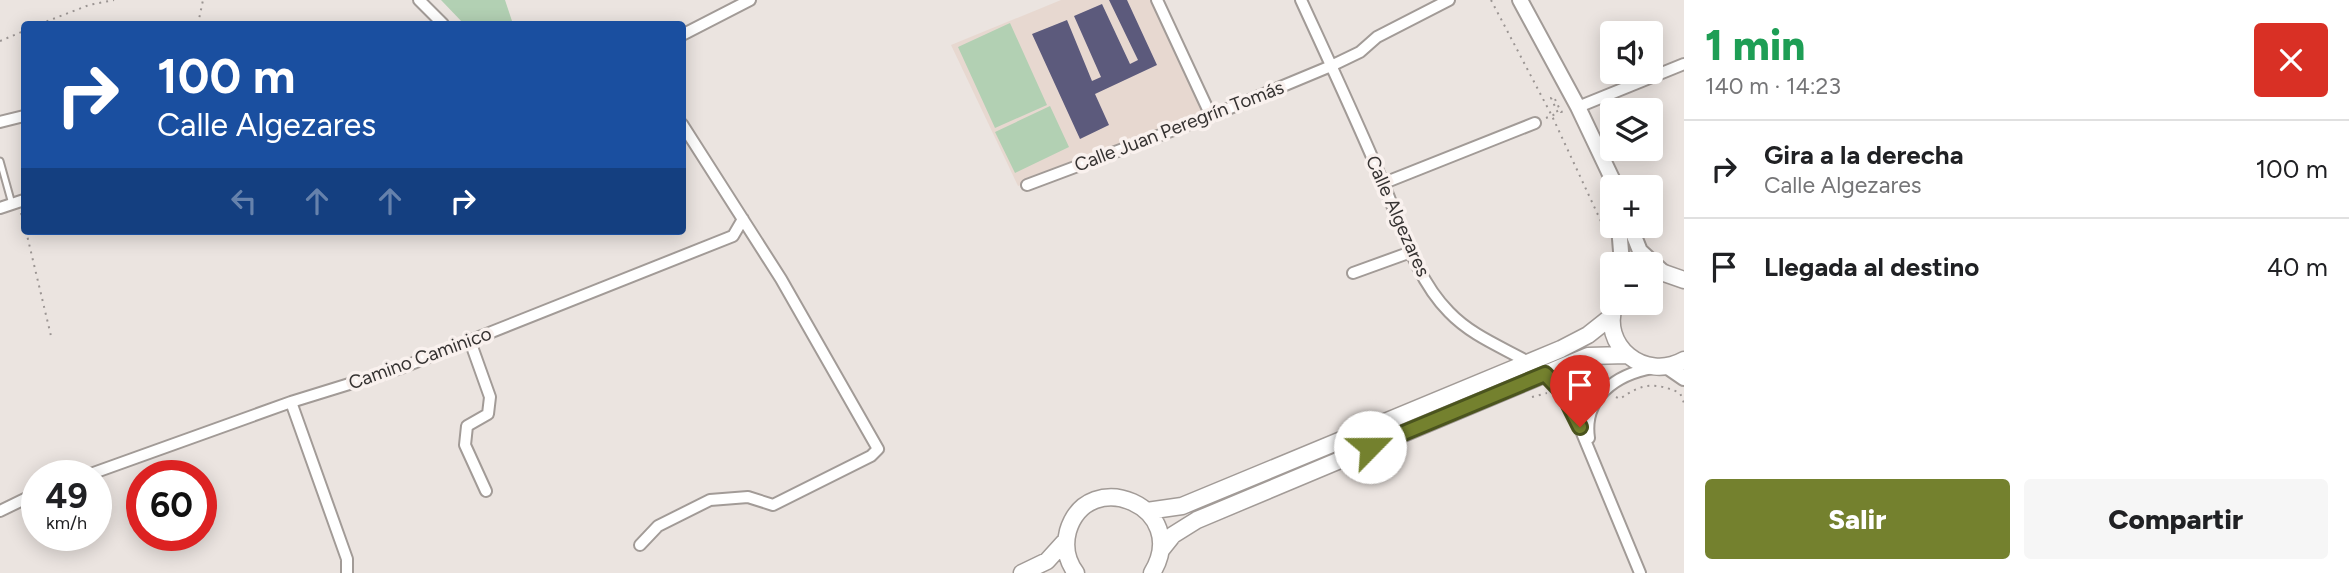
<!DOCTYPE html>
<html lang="es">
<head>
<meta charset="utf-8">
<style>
	:root { --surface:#fff; --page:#f6f6f6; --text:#202124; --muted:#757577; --line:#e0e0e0; --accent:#74812e }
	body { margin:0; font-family:Figtree,sans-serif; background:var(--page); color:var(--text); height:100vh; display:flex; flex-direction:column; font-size:26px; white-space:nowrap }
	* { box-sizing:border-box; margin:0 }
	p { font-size:23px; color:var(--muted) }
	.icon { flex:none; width:38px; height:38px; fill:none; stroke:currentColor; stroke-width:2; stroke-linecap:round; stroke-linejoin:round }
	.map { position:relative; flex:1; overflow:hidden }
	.drawer { display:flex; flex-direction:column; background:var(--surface); width:665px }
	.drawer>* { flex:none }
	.banner { position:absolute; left:21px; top:21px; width:665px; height:214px; border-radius:7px; box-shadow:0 4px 18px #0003; background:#1a4fa0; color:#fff; overflow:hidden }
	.fabs { position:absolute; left:1600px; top:21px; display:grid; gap:14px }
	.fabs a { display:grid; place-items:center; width:63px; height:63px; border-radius:7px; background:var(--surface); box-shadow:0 4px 18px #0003; font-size:35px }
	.speed { position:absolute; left:21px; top:460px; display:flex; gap:14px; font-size:35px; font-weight:700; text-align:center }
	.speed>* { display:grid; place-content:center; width:91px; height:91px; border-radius:50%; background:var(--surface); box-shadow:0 4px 18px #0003; line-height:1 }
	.speed small { font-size:18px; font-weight:400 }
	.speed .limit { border:10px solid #d22; background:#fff; color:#111 }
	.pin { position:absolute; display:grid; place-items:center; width:60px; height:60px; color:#fff; margin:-72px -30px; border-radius:50% 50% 50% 0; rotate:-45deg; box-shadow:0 0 7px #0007 }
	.pin .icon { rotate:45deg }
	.me { position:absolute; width:77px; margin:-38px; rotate:67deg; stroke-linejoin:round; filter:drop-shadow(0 0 5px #0008) }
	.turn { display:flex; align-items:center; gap:24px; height:147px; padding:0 21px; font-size:32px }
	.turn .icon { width:91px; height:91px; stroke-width:2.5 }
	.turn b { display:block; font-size:49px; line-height:60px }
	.lanes { display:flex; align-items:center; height:66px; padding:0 21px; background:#0003; justify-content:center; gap:35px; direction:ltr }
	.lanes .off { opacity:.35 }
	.round { display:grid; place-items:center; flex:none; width:74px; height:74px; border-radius:7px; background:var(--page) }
	.head { display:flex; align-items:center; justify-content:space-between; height:119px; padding:0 21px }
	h1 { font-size:42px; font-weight:800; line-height:52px; color:#1e9e55 }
	.action { display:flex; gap:14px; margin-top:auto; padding:14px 21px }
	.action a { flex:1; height:80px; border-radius:7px; background:var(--accent); color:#fff; font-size:28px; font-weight:800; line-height:80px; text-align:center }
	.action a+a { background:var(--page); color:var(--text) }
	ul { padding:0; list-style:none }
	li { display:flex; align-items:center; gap:21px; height:98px; padding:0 21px; border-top:2px solid var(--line) }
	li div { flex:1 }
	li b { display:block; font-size:26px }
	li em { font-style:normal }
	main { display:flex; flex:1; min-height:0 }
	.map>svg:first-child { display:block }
	.built { fill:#e7d8d0 }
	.green { fill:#b2d0b3 }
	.building { fill:#5c5a7c }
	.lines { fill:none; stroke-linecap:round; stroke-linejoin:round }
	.lane-casing { stroke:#a29b97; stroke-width:9 }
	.street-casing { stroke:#a29b97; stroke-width:14 }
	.secondary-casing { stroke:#a29b97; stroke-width:18 }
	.primary-casing { stroke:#a29b97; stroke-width:19 }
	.path { stroke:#9b9593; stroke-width:2; stroke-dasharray:2 5; stroke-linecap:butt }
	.lane { stroke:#fff; stroke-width:5 }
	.street { stroke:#fff; stroke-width:10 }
	.secondary { stroke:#fff; stroke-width:14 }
	.primary { stroke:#fff; stroke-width:16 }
	.route-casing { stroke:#4b541e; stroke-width:18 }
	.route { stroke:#74812e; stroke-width:12 }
	.labels { text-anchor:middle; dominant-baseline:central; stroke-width:7; stroke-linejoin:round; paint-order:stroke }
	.street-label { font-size:19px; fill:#353231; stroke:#f9f1ee }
</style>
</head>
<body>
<main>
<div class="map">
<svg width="1684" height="573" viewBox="0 0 1684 573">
	<rect width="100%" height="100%" fill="#ebe4e0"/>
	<path class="built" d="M1061,0H1157L1211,116L1018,186L951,45Z"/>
	<path class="green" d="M441,0H505L513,24H464Z
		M1010,23L1047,105L995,128L958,47Z
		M1050,106L1069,147L1015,173L995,132Z"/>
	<path class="building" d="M1109,0H1127L1157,65L1095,94L1109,125L1080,139L1032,34L1067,20L1092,81L1101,77L1074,16L1102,4L1130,64L1138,60Z"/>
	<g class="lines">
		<defs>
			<path id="lane" d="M0,161L12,204"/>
			<path id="street" d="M419,0L443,24
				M1157,0L1211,116
				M1301,0C1329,61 1358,123 1384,185C1402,228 1416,279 1449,312C1472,336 1502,347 1530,363
				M682,35L750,0
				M1578,107L1684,64
				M0,122L24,116
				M1384,183L1535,123
				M1027,185L1211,116L1331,66L1360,52L1377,37L1449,0
				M0,208L24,200
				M1353,273L1411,252
				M470,341L490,397L488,414L467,426L465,445L486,491
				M1543,373L1554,382L1570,404L1640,573
				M291,402L347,559V573
				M1589,438C1583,397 1617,374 1653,368
				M85,476L291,402L401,368L733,236L743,219
				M0,511L37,493
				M640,545L658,526L710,500L748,497L773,505L871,456L878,449L781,279L682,124"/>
			<path id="secondary" d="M1520,0L1578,107L1616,187
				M1619,226L1622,264
				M1630,226L1640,251L1664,273
				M1668,367L1684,378"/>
			<path id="primary" d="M1650,274L1664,273L1684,280
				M1615,303C1599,346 1645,382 1684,360
				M1147,511L1182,506L1561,349L1588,335L1612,316
				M1161,550L1173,535L1197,520L1567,365L1588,356L1627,355
				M1022,573L1047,561L1066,540
				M1076,573C1067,561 1064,546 1068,531C1088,464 1192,507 1152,573"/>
		</defs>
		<use href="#lane" class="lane-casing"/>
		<use href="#street" class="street-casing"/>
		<use href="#secondary" class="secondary-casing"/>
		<use href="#primary" class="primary-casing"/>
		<path class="path" d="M1491,0L1552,116L1605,230
			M40,24L89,5L114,0
			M198,24L203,0
			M0,41L24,31
			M1546,118L1558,113L1551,98L1554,97L1561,112L1565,111
			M21,213L24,225
			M26,231L51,336
			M1578,377L1592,385
			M1532,397L1547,393
			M1616,397L1620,399C1642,383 1655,382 1680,393L1684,403"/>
		<use href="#lane" class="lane"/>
		<use href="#street" class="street"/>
		<use href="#secondary" class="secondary"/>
		<use href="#primary" class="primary"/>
	</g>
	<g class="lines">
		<defs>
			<path id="route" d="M1370,447L1545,374L1563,393L1580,427"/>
		</defs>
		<use href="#route" class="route-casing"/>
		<use href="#route" class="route"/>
	</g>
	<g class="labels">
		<g class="street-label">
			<text transform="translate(1179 126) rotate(-21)">Calle Juan Peregrín Tomás</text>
			<text transform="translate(1398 216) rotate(66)">Calle Algezares</text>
			<text transform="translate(420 358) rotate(-20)">Camino Caminico</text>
		</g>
	</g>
</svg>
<div class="fabs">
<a><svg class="icon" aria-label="sound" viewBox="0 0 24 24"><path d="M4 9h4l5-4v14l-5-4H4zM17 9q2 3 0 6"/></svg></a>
<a><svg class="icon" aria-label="layers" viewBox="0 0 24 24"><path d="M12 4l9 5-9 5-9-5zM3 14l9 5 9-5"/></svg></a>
<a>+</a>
<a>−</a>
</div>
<div class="speed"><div>49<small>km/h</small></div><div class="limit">60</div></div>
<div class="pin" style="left:1580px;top:427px;background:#d93025"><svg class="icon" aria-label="arrive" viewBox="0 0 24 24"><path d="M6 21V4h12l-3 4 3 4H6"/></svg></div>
<svg class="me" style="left:1370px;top:447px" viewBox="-20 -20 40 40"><circle r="19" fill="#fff"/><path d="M0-13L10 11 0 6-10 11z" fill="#74812e"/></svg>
<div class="banner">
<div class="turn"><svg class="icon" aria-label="right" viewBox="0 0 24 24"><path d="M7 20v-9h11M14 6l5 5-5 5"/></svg><div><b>100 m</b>Calle Algezares</div></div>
<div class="lanes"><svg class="icon off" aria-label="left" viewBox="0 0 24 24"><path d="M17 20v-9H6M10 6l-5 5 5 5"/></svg><svg class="icon off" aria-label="ahead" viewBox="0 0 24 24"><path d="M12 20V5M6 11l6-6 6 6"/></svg><svg class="icon off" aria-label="ahead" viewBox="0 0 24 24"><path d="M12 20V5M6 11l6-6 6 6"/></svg><svg class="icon" aria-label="right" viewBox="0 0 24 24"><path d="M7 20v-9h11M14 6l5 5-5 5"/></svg></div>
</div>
</div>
<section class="drawer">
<div class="head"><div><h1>1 min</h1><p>140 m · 14:23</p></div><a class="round" style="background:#d93025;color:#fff"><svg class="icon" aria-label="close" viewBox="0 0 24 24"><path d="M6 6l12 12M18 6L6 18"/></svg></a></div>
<ul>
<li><svg class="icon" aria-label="right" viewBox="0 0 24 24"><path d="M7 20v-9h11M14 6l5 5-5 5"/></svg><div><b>Gira a la derecha</b><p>Calle Algezares</p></div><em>100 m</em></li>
<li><svg class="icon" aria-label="arrive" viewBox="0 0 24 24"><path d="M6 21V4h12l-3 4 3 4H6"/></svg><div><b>Llegada al destino</b></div><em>40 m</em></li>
</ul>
<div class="action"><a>Salir</a><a>Compartir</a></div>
</section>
</main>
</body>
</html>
